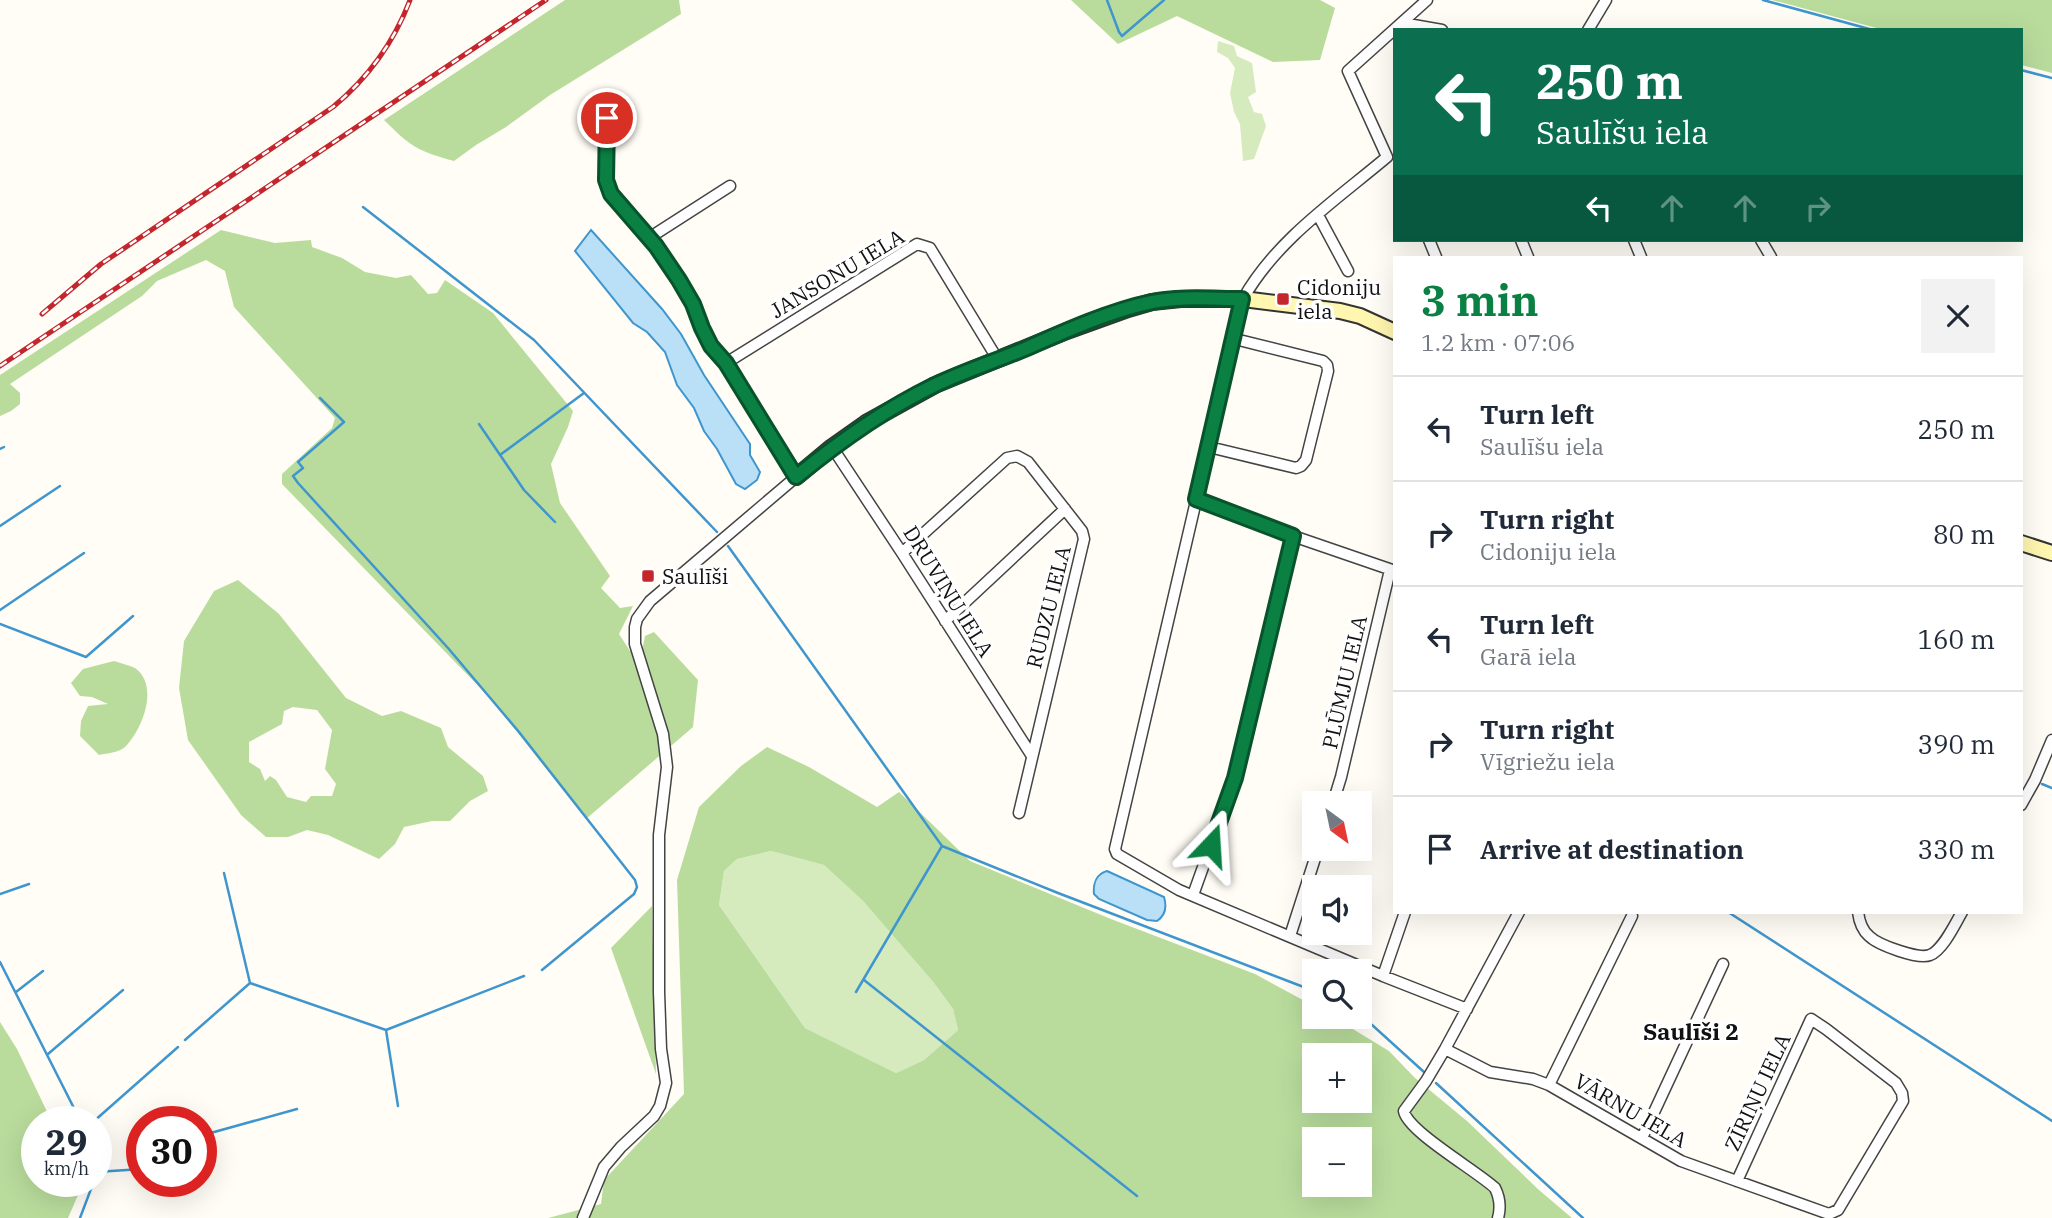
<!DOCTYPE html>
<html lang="en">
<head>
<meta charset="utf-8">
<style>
	:root { --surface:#fff; --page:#f2f2f3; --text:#1f2937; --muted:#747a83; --line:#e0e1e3; --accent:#0b8043 }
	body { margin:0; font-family:"IBM Plex Serif",serif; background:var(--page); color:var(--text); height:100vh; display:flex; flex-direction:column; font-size:26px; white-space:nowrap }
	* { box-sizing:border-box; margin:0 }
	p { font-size:23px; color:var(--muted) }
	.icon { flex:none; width:38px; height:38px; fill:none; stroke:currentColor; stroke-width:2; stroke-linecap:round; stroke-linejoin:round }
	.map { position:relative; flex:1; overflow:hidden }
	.drawer { position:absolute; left:1393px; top:256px; width:630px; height:658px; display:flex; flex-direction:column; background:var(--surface); border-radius:0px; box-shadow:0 7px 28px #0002 }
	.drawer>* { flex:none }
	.hud { position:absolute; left:1393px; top:28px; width:630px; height:214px; border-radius:0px; box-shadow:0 7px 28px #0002; background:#0b6e4f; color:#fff; overflow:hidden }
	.needle { width:46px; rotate:147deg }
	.tools { position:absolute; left:1302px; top:791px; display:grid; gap:14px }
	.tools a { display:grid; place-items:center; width:70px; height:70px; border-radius:0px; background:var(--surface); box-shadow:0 7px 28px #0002; font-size:35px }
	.speed { position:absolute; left:21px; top:1106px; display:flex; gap:14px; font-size:35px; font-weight:700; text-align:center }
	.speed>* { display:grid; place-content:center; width:91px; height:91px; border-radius:50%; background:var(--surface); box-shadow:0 7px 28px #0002; line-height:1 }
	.speed small { font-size:18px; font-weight:400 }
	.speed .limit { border:10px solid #d22; background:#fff; color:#111 }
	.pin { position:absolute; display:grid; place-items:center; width:60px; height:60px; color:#fff; margin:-30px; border:4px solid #fff; border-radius:50%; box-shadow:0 2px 7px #0007 }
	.me { position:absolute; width:77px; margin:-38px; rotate:20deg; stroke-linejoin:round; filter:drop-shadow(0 0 5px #0008) }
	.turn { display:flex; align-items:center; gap:24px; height:147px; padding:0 28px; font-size:32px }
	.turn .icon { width:91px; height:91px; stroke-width:2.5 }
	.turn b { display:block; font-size:49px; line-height:60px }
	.lanes { display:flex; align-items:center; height:66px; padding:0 28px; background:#0003; justify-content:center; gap:35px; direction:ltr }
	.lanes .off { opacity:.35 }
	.round { display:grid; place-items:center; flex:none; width:74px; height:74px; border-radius:0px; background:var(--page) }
	.overview { display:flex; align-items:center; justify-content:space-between; height:119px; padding:0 28px }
	h1 { font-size:42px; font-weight:800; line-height:52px; color:var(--accent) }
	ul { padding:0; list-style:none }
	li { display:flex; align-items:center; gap:21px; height:105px; padding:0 28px; border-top:2px solid var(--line) }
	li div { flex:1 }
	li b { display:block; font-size:26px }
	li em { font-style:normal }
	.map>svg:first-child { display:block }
	.green { fill:#d5ebbd }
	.forest { fill:#b9dc9c; fill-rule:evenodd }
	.water { fill:#b9e0f7; stroke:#3f96cf; stroke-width:2 }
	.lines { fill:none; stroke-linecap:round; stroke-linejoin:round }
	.stream { stroke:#3f96cf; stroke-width:2.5 }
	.street-casing { stroke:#444; stroke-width:13 }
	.secondary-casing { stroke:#333; stroke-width:18 }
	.street { stroke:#fff; stroke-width:10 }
	.secondary { stroke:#fff6b0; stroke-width:14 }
	.rail-casing { stroke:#c4262e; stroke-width:5 }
	.rail { stroke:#fff; stroke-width:2.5; stroke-dasharray:8; stroke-linecap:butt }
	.route-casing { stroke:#07532c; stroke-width:18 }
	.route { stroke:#0b8043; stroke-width:12 }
	.poi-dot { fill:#c4262e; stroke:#fff; stroke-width:2.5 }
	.labels { text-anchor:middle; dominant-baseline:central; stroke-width:7; stroke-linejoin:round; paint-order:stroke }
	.street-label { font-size:21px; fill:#111; stroke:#fff }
	.poi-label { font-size:21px; fill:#111; stroke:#fff; text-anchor:start }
	.neighbourhood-label { font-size:23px; font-weight:bold; fill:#111; stroke:#fff }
</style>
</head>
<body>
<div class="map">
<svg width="2052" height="1218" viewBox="0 0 2052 1218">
	<rect width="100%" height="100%" fill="#fffdf5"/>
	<path class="green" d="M1218,41L1234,46L1237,56L1252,63L1256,92L1248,97L1254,112L1262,114L1266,126L1254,159L1243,161L1240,124L1234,112L1230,93L1235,68L1228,58L1217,52Z
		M771,851L824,865L863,901L934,983L953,1009L958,1030L924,1060L896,1073L805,1028L719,905L724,871L737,859Z"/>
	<path class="forest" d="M565,0H679L681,14L550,95L506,127L476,145L454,161C418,151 411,147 384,120Z
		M1071,0H1320L1335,8L1320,60L1273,62L1177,16L1118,44Z
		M1772,0H2052V73L2021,65V30H1884Z
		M221,230L275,243L311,240L312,247L342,258L365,272L396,278L411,275L428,294L437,293L445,280L493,313L573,411L568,427L551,464L560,503L610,576L601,588L620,608L633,606L619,634L630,651H642L645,636L654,632L698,680L693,727L586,819L491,699L282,484V474L332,428L335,418L234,307L225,271L206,260L157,281L142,296L10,384L20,393V404L11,411L0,416V375Z
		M238,580L279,614L346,698L382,716L401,711L441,728L448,747L483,776L488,791L470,801L450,821H432L404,827L395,844L379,859L328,835L307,830L288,837H266L241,815L188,740L179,688L184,641L214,591ZM293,707L317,710L332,730L325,769L336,784L332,796H311L306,802L287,797L276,780L270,776L265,781L260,769L249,762V742L282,724L284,711Z
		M114,661C120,663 129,665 135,668C160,686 142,730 125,747C118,753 107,753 99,755L80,736L81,721L88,706L108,704L92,697L80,696L71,683L83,669Z
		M767,747L809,767L877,807L899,792L970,861L1111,919L1255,974L1314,1006V1017H1333L1389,1051L1415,1078L1467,1121L1539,1190L1572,1218H548L601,1204L604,1180L684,1094L677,880L699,807L741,766ZM771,851L824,865L863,901L934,983L953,1009L958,1030L924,1060L896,1073L805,1028L719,905L724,871L737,859ZM1314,1055H1360V1101H1314ZM1314,1139H1360V1185H1314Z
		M652,906L656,1074L611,948Z
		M0,1022L17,1049L52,1122H37V1181H80L82,1186L68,1218H0Z"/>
	<path class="water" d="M591,230L662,309L681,334L704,375L750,444V455L760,472L757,480L745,489L736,484L717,449L704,431L694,408L677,385L665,352L647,332L633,323L575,251Z
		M1107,871L1164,897C1167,907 1166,915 1157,921L1147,920L1099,899L1094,894C1093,884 1096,874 1107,871Z"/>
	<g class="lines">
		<path class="stream" d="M1107,0L1119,32L1122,36L1164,0
			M1763,0L1873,30
			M2021,70L2052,78
			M363,207L534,340L717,532
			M320,398L344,422L298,462L303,468L293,476L298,483L448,648L519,732L635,880L637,887L634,894L542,970
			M479,424L524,490L555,522
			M0,449L4,447
			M500,455L584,393
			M0,526L60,486
			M728,546L942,846L1058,893L1314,991
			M0,610L84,553
			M0,624L86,657L133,616
			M2042,784L2052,788
			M0,894L29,884
			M1728,912L2052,1121
			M0,962L81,1122
			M864,980L1137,1196
			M250,983L386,1030L524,976
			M16,992L43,971
			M856,992L942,846
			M1360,1014L1424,1072
			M386,1030L398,1106
			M185,1040L250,983L224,873
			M48,1054L123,990
			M1436,1083L1583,1218
			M93,1122L178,1047
			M201,1138L207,1134L297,1109
			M96,1172L142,1169
			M80,1218L94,1181"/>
		<defs>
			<path id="street" d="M1427,0L1348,71L1387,157C1336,200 1276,240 1243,299L1115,849L1117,854L1179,890L1383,976L1467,1009
				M1402,23L1442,30
				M1588,30L1606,0
				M1318,215L1348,271
				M649,238L730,186
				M1429,240L1436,257
				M1521,240L1528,257
				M1634,240L1641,257
				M1761,240L1771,257
				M726,363L917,244L930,248L998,360
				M832,447L902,553L1032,756
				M1209,447L1296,468L1301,466L1306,460L1328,371L1327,365L1323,361L1235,339
				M1196,499L1293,536L1395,571
				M902,553L1007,458L1017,456L1028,462L1082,531L1084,539L1019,813
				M945,621L1065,509
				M1333,803L1341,777L1390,570
				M2021,805L2035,780L2052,740
				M1193,895L1235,778L1293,536
				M1858,912C1859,920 1862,930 1869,936C1878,945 1919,960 1930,955C1943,950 1955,924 1962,912
				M1290,936L1318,849
				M1383,976L1405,912
				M1445,1049L1490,1072L1533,1079L1549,1085L1681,1161L1829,1214L1838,1210L1903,1101L1902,1093L1896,1083L1826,1029L1811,1019L1737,1181
				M1549,1085L1632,916
				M1642,1138L1723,964
				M583,1218L604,1167L621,1147L654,1116L660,1106L666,1083L661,1049L659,992V835L667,767L663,734L635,644V627L637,619L650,601L796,477L726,363L711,346L702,328L693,304L679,280L656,246L611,194L606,180L607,118
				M1498,1218C1501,1207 1500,1198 1495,1188C1477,1171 1407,1131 1404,1111L1426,1081L1445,1049L1519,912"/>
			<path id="secondary" d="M796,477L832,447L866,423L935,385L1067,331L1128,309L1152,302L1181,299H1243L1340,311L1360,316L1395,332
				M2021,543L2052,553"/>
		</defs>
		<use href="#street" class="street-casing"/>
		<use href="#secondary" class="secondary-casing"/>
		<use href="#street" class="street"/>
		<use href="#secondary" class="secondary"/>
		<defs>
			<path id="rail" d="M42,314L101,264L333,107C368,78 394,42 410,0
				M0,366L546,0"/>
		</defs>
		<use href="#rail" class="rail-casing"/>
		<use href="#rail" class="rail"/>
	</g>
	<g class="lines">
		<defs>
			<path id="route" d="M607,118L606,180L611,194L656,246L679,280L693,304L702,328L711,346L726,363L796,477C839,442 883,410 933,386C964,371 996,361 1027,348C1065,331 1112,310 1152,302C1181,296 1213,299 1242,299L1196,499L1293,536L1235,778L1211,845"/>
		</defs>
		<use href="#route" class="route-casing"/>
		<use href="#route" class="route"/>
	</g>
	<g class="poi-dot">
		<rect x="1276" y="292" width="14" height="14" rx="3.5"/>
		<rect x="641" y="569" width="14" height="14" rx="3.5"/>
	</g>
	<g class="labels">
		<g class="street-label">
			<text transform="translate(837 273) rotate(-31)">JANSONU IELA</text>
			<text transform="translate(949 591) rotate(58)">DRUVIŅU IELA</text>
			<text transform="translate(1048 607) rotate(-76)">RUDZU IELA</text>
			<text transform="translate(1344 682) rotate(-77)">PLŪMJU IELA</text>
			<text transform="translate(1757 1092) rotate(-65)">ZĪRIŅU IELA</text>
			<text transform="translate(1631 1110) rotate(30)">VĀRNU IELA</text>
		</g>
		<g class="poi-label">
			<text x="1297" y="287">Cidoniju<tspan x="1297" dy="24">iela</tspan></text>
			<text x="662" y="576">Saulīši</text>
		</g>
		<g class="neighbourhood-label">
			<text x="1691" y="1031">Saulīši 2</text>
		</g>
	</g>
</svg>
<div class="tools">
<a><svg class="needle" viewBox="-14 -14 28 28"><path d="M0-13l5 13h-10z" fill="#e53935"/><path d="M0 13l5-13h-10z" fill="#747a83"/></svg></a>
<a><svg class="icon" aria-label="sound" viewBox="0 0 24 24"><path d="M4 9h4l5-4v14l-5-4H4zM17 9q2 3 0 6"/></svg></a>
<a><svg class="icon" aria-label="search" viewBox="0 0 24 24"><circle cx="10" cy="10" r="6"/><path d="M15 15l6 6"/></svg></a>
<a>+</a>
<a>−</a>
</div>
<div class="speed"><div>29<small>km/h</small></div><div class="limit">30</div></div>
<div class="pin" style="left:607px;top:118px;background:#d93025"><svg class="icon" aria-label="arrive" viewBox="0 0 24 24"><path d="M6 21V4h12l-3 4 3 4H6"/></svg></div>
<svg class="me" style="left:1211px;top:845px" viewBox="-20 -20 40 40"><path d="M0-17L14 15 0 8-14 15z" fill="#0b8043" stroke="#fff" stroke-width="4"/></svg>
<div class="hud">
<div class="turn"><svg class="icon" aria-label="left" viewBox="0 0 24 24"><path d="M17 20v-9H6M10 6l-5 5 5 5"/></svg><div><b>250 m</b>Saulīšu iela</div></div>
<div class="lanes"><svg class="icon" aria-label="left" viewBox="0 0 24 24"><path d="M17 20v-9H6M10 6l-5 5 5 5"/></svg><svg class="icon off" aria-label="ahead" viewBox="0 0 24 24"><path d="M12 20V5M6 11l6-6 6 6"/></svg><svg class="icon off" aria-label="ahead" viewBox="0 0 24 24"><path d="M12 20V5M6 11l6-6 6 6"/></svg><svg class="icon off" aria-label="right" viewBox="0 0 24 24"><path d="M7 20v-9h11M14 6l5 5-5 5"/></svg></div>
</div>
<section class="drawer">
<div class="overview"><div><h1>3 min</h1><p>1.2 km · 07:06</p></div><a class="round"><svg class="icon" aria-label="close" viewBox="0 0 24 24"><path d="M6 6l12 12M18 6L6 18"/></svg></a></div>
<ul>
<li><svg class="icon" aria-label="left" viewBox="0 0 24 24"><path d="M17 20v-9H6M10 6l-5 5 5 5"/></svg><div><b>Turn left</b><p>Saulīšu iela</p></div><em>250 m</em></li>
<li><svg class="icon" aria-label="right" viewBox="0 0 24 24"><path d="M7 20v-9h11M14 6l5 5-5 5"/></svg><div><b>Turn right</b><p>Cidoniju iela</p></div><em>80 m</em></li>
<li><svg class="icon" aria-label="left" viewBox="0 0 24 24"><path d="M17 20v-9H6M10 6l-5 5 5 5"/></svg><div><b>Turn left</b><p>Garā iela</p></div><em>160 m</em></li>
<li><svg class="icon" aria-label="right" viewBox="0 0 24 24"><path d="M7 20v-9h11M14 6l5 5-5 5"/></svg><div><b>Turn right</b><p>Vīgriežu iela</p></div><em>390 m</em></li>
<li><svg class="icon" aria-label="arrive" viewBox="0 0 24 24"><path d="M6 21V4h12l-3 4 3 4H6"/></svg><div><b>Arrive at destination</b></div><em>330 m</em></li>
</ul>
</section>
</div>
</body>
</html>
